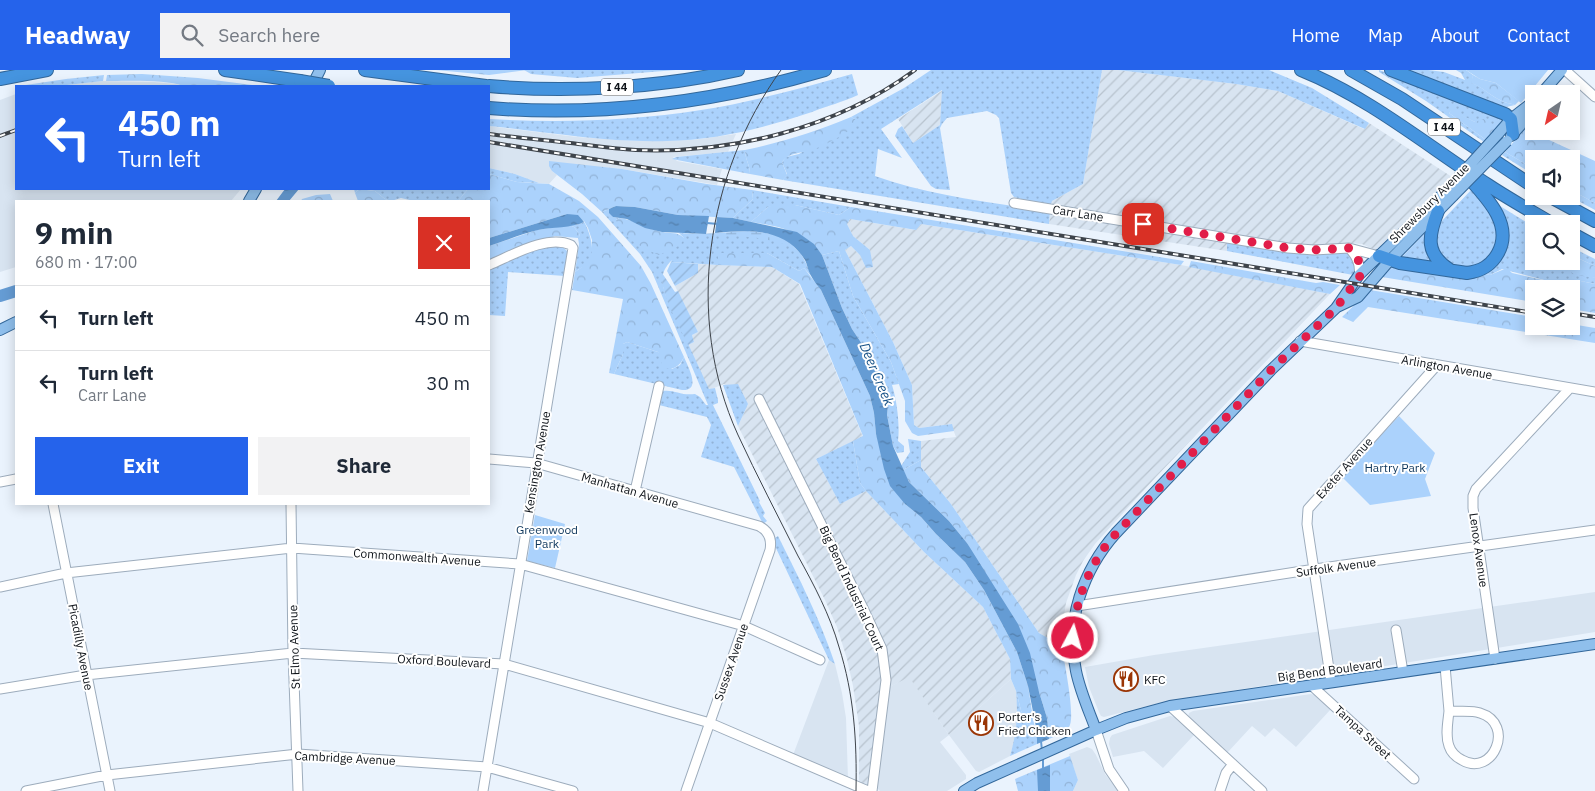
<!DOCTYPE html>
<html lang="en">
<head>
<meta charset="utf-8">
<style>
	:root { --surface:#fff; --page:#f2f2f3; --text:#1f2937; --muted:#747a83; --line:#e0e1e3; --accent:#2563eb }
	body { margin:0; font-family:"IBM Plex Sans",sans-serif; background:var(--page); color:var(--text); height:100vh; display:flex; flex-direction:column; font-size:19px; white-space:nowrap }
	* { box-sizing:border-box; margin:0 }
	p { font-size:16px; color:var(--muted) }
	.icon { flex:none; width:28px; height:28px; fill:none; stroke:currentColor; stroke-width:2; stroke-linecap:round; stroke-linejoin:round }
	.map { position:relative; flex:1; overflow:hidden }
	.details { position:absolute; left:15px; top:130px; width:475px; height:305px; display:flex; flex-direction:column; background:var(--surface); border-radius:0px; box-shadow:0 2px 12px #0003 }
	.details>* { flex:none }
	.hud { position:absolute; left:15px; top:15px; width:475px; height:105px; border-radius:0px; box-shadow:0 2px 12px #0003; background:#2563eb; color:#fff; overflow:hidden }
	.needle { width:32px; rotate:214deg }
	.controls { position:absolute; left:1525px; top:15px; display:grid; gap:10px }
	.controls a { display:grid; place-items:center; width:55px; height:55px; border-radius:0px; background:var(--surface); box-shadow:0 2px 12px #0003; font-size:25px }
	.pin { position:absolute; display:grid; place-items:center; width:42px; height:42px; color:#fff; margin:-21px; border-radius:10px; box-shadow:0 2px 8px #0006 }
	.me { position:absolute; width:55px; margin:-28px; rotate:6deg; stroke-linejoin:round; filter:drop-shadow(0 0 4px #0008) }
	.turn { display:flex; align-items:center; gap:18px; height:105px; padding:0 20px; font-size:22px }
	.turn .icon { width:65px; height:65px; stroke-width:2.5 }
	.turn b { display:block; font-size:35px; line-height:42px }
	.round { display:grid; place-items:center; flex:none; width:52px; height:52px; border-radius:0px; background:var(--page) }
	.head { display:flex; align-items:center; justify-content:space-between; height:85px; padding:0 20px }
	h1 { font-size:30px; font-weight:800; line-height:38px }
	.button { display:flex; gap:10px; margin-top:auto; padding:10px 20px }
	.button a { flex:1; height:58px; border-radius:0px; background:var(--accent); color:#fff; font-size:20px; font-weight:800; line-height:58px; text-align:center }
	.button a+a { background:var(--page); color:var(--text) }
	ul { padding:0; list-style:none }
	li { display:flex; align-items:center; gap:15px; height:65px; padding:0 20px; border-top:1px solid var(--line) }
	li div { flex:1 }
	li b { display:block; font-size:19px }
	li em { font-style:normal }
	header { display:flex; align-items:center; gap:30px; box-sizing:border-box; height:70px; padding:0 25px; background:var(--accent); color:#fff }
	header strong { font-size:24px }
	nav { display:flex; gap:28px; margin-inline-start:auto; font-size:18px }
	.search { width:350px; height:45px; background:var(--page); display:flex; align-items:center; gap:12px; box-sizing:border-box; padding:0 18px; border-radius:0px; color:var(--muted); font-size:19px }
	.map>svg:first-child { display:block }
	.built { fill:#d8e4f1 }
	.industrial { fill:url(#industrial-furrows) }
	.grass { fill:url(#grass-dots) }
	.forest { fill:url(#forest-crowns) }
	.wetland { fill:url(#wetland-marsh) }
	.park { fill:#abd2fc }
	.garden { fill:url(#garden-furrows) }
	.water { fill:url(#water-ripples) }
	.pier { fill:#eaf3fd }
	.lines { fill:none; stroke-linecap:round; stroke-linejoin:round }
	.stream { stroke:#659cd4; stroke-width:2 }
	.river { stroke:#659cd4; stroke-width:12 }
	.minor-casing { stroke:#9dacbc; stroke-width:11 }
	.major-casing { stroke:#32679a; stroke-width:12 }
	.highway-casing { stroke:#32679a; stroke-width:14 }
	.minor { stroke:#fff; stroke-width:9 }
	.major { stroke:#8fbfec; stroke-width:10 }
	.highway { stroke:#4594df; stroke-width:12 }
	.tram { stroke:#3e444b; stroke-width:1 }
	.rail-casing { stroke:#3e444b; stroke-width:4 }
	.rail { stroke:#fff; stroke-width:2; stroke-dasharray:5.5; stroke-linecap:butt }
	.major-bridge-casing { stroke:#32679a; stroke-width:12; stroke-linecap:butt }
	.highway-bridge-casing { stroke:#32679a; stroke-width:14; stroke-linecap:butt }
	.major-bridge { stroke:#8fbfec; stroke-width:10 }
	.highway-bridge { stroke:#4594df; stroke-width:12 }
	.route { stroke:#e11d48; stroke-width:9; stroke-dasharray:0 16.2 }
	.labels { text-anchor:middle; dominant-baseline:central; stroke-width:4; stroke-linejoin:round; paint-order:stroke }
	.shield { fill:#fff; stroke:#565a5e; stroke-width:1 }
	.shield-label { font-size:11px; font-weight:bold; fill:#0e1319 }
	.street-label { font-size:12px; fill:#0e1319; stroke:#fff }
	.park-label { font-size:12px; fill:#0f375c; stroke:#fff }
	.poi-label { font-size:12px; fill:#0e1319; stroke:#fff; text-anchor:start }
	.water-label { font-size:14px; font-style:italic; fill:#1a5489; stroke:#fff }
</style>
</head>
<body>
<header>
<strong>Headway</strong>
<div class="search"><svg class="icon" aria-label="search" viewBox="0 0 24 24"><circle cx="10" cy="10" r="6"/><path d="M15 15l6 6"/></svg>Search here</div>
<nav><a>Home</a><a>Map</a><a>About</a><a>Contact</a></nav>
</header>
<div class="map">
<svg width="1595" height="721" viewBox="0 0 1595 721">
	<defs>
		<pattern id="industrial-furrows" width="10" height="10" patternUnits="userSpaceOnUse" patternTransform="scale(1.25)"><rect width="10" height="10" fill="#d8e4f1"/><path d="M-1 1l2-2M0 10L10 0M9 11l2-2" fill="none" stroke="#b8c3ce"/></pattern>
		<pattern id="grass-dots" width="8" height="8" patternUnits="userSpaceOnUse" patternTransform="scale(1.25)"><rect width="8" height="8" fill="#abd2fc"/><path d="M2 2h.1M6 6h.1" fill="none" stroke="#92b3d7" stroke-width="1.8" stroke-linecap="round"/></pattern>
		<pattern id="forest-crowns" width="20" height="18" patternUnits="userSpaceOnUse" patternTransform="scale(1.25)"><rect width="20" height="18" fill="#abd2fc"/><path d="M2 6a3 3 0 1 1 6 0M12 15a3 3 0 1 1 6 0" fill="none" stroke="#92b3d7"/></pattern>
		<pattern id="wetland-marsh" width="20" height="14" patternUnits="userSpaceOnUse" patternTransform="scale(1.25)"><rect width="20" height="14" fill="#abd2fc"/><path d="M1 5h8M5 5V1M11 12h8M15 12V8" fill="none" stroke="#92b3d7"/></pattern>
		<pattern id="garden-furrows" width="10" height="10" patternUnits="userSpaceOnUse" patternTransform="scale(1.25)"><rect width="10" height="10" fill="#abd2fc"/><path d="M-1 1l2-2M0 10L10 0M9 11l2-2" fill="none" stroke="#92b3d7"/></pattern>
		<pattern id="water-ripples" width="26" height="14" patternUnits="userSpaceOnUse" patternTransform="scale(1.25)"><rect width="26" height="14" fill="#659cd4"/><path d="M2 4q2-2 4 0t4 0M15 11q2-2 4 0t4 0" fill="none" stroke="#527eab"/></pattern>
	</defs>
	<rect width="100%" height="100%" fill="#eaf3fd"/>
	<path class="built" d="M103,11L154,12L176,14L183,16H58Z
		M16,24V119H241L231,131H16V197L0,202V30Z
		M489,56L577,67L637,71L692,70L736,64L728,82L673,87L677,91L722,99L717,115L622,99L602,97L552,101L557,105L549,114L539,113L515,104L489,98Z
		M1595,522V562L1163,632L1104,647L1101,646L1099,642L1089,617L1085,597L1154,585Z
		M829,590L835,594L842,623L846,648L848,709L793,685Z
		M909,606L949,665L1011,609L1016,621L1018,644L1016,665L1010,686L979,702L976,701L949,665L940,672L966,705V709L963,711L947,721H880L878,719V713L888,618Z
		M1311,624L1315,625L1331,639L1296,677L1274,658L1265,667L1252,656L1227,683L1188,647L1189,643L1193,641Z
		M1170,646L1175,647L1194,665L1163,698L1144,681L1113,687L1109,674L1110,668L1112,665Z
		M1087,677L1092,679L1096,685L1105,704L1118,721H1073L1078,710L1069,684Z"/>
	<path class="industrial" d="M1102,0H1118L1236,14L1278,21L1364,59L1369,53L1452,107L1381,178L1375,180L1362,174L1350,173L1312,177L1228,164L1227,181L1049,154L1052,131L1083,114Z
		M943,20L940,55L913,73L898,49Z
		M850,149L915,160L921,154L1181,195L1330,224L1155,408L1095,474L1083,491L1076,505L1066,533L1063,551L1062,576L1039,563L951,434L921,397V371L956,367L951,354L919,358L914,355L912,315L893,272L845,180L851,176L860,185L866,198L870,180L853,166L847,154Z
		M698,194L772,197L799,214L863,367L816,389L840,434L866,421L924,482L983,537L1010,589L1011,609L949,665L909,607L880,622L870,717L859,713V656L853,616L847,589L837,557L825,530L738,356L748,334L724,314L709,320L688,275L694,272L692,265L698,262L675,216L698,203Z"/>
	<path class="grass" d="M524,0H676L577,8L531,4Z
		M931,0H1102L1083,114L1052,131L1050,137L1014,127L1011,123L999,48L996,45L987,41L947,48L942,54L940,58L950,120L936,119L931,116L895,66L898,59L902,56L913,73L940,55L942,20L881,59L902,88L878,79L875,106C931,126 991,132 1050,142L1049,154L783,110L787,104L782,92L786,87L799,84L855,49L851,47L904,18Z
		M1118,0H1269L1312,18L1369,53L1365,59L1278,21L1236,14Z
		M1379,0L1494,43L1502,50L1496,60L1475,52L1452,41L1449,43L1486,70L1484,72L1426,31L1379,2Z
		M1399,0H1428L1444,2L1465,10L1461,3L1456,0H1466L1473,5L1472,13C1483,17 1489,25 1500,30C1504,33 1510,33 1515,35L1502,38Z
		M852,4L858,25C843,32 827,36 812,42C764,58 717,70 667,71C607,73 548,62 489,56V49C559,53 631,51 701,40C752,32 802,18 852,4Z
		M104,5L103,11L58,16H19L66,9Z
		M745,80C745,89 750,95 750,104L672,89L676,87Z
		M1505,82L1534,99V105L1502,85Z
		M489,98L515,104L539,113L517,112L489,104Z
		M354,119H468L458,131H414L401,128L391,131L385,129L375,121L359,119L355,123Z
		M1472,119L1484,130L1496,152L1498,171L1487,191L1469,199L1448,195L1435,179L1438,155Z
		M752,120L851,137L839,145L795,135L768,137L751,152L733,148L753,129Z
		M1571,120L1595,133V140L1569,126H1571Z
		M1500,136L1534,157V169L1529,168L1528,173L1534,181V191H1552L1595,208V214L1576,210L1548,211L1502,199L1490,205L1482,203L1499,190Z
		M609,139L613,147L619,148L616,150L684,168L679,163C707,165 774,162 796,179C804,185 807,196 811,206L804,198L799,201L767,183H718V195L671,192L672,190C660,202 661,211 666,226L709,319L715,318L718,330V333L713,335L760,431L759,432L765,443L763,446L767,451L763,454L734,397L701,387L711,355L707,347L659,335L662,321C675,319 680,326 695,324L700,327L706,335H708L652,202L640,184L602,142Z
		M584,152C590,161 596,184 589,193C586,196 578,199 575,202L579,174L578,168L580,165L574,157L569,155H576Z
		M1428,160L1436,192L1400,189Z
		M1227,170L1308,184L1346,183C1355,187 1357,196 1353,205L1227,181Z
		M549,175L563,177L568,182L565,206L508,202L505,246L489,245V197Z
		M1571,177L1595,189V196L1571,185Z
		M839,181L853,226L891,292L899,314L892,315C897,331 900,355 898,371L904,376V382L897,383L893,376L887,345L888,335L874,292L852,259L842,238L822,185Z
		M627,272L658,282L672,299L680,295L684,287C688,297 702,321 682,320L614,304L623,284V274Z
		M738,314L748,334L738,356L723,315Z
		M908,369L921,371V390L903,400L901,396L910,382Z
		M853,371L860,413L866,421L840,434L816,389Z
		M778,466C799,508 820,549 835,594L829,590L774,474L775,468Z
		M1016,621L1023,648L1028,655L1034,654L1037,662V674L1010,686C1017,662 1018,645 1016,621Z"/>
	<path class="forest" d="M436,0H527L489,5Z
		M142,4L198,8L260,16H183C167,9 124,11 106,11L107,5Z
		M1473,5L1480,9L1496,13L1519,31L1515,35C1510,33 1504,33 1500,30C1489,25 1483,17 1471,13Z
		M1452,40L1475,52L1484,49L1496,60L1486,70L1449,43Z
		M851,47L855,49L857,54C846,64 829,73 815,79C804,83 789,82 782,92L787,105L783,110L750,104C750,95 745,89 745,80C782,72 816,62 851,47Z
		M1530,53L1534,57V61H1538L1547,69L1595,91V133L1571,120V89H1534V99L1505,82Z
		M549,91L622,99L707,114L752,120L753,129L733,148L678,145L635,137L616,136L602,142L582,124L552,101L549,96Z
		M489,104L517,112L549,114L579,131L598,147L641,196L651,214L684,287C679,297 674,300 663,298L658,282L627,272L623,274V284L614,304L609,303L623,229L572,220L575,202L589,192L592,182V170L588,158L584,151L567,144L489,168V131H458L468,119H489Z
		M359,119L375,121L385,129L391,131H358L355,123Z
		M330,124L333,131H301L302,129L316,125Z
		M777,134L795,135L839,145L851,137L1184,191L1181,195L921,154L916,160L850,149L847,154L853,166L870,180L873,197L866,198L860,185L851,176L845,180L893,272L912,315L914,355L919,358L952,354L954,361L918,366L912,363L905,351V331L891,292L853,226L839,181L822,185C802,160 781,157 751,152L768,137Z
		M619,148C633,149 646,159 661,162C670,164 677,161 684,168C681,178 667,181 659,185C643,178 622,168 616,150Z
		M569,155L574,157L580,165L578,168L555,166L489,192V176L537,160Z
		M718,183H767L799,201L804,198L821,220L870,326L874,343L876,364L905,434L921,447L936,464L965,492L984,520L1017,582L1028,616L1034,654L1028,655L1023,648L1016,621L1011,609L1010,589L983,537L924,482L866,421L860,413L853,371L863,366L800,214L772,197L718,195Z
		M1571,185L1595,196V208L1576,205L1552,191H1571Z
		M1191,191L1316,213L1323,212L1340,215L1330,224L1189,197Z
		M1394,195L1482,203L1490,205L1507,198L1512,203L1547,211L1576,210L1595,214V243L1571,239V219H1534V232L1382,207Z
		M1370,220L1534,247V256H1571V254L1595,258V273L1368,237L1353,252L1342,247Z
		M921,390V397L951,434L1039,563L1062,576C1064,592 1076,647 1069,657C1065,664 1055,666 1049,669L1047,648L1039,622L967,473L949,451L909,412L903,400Z
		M1070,686L1078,710L1073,721H1018L1015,709Z"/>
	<path class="wetland" d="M748,161C767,163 784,163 796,179C766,165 734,166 701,164Z"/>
	<path class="park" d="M1466,0H1548L1521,33L1496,13L1480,9Z
		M1399,346L1435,383L1425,409L1431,426L1370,435L1342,407Z
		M535,445L565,454L555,498L527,491Z"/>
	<path class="garden" d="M671,192L698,194V203L675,216L667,201Z
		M662,203L675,222L678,221L698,262L692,265L694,272L688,275C679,255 660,224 662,203Z"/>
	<path class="water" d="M285,119H299L289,131H276Z
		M616,136L635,137L678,145L709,146L706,164L662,162L645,158L627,149L613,147L609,143V139Z
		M567,144L578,145L584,152C572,158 552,157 538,160C521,164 505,171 489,176V168Z
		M717,147L733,148L797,162L814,174L822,185L842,238L852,259L874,292L884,316L888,335L887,345L893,376L909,412L949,451L967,473L1018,554L1030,583L1039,622L1047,648L1049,669L1037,674V662L1028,616L1017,582L984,520L965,492L936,464L921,447L905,434L890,416L884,399L876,364L874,343L870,326L821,220C817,215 813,210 810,204C808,200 807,194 805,190C785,157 748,160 715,163Z
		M1050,695V721H1038L1037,700Z"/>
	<path class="pier" d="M350,0H400L382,16H342Z"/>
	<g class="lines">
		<path class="stream" d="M707,153L718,154
			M1041,671L1042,681
			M1043,688V699"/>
		<path class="river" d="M0,226L16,221"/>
		<defs>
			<path id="minor" d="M1565,0L1595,27
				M1014,133L1288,178L1314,180L1349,178L1379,186
				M1349,178C1357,186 1361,194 1359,205
				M1300,271L1595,322
				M759,329L863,538L882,579L886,610L872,721
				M489,389L536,393L759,456C769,461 772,469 770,480L686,721
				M0,412L16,409
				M635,421L659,316
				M53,434L110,721
				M291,434L293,583L298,721
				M0,517L66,503L292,478L520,494L744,556L820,590
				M1077,536L1315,499L1595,460
				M1396,560L1403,602
				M1495,589L1473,438V426L1476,419L1570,318
				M1445,596L1449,641
				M1331,612L1307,454L1308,439L1437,295
				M1311,615L1414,709
				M0,619L86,605L293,583L504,594L710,653L868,721
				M1170,636L1262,721
				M1449,641C1458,642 1472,640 1480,643C1516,654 1493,708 1462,690C1456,687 1451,682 1449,676C1445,665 1448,652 1449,641Z
				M1096,660L1109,699L1124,721
				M26,721L107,705L298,684L487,697L573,721
				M483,721L573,178L571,175C547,164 511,186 489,195
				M1220,721L1226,703L1233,694"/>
			<path id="major" d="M312,16L320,0
				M1541,24L1562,0
				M1498,64L1511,49L1534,31
				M1511,66L1520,56L1528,39
				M249,131L256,119
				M1337,237L1358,227L1390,190L1453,126
				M0,260L16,252
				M1096,660C1089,641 1080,621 1076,601C1065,551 1083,500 1116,463L1271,300L1336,238L1359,205L1446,121
				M964,721L977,713L1096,660L1126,648L1170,636L1595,574"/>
			<path id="highway" d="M225,0L300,11
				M365,0L486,16
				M1301,0C1370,28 1426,75 1488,115C1509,129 1531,141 1553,154
				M1351,0L1402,29L1534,117
				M1391,0L1505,44L1511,49L1513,64
				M0,9L47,0
				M489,16C568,23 661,18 738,0
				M489,38C602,47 716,32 825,0
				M1549,126L1595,151
				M1438,141C1428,166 1425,184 1450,200
				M1571,163L1595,176
				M1379,186L1400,193L1467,203C1481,201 1491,196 1498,183C1514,154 1485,126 1467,106"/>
		</defs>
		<use href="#minor" class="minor-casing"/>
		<use href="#major" class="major-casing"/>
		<use href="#highway" class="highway-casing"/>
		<use href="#minor" class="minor"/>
		<use href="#major" class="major"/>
		<use href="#highway" class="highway"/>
		<path class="tram" d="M781,0C706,104 684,247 738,365C757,406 778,446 798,486C814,515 830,545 839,577C854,624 857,671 856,721"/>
		<defs>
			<path id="rail" d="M489,64C521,68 554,71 587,75C603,77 620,79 636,80C732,84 837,58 915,0
				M0,66L16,60
				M489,72L1534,243
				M1571,243L1595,247"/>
		</defs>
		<use href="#rail" class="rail-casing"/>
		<use href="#rail" class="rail"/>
		<defs>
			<path id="major-bridge" d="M1446,121L1498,64
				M1453,126L1507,71"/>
			<path id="highway-bridge" d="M300,11L329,16"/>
		</defs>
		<use href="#major-bridge" class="major-bridge-casing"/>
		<use href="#highway-bridge" class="highway-bridge-casing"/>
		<use href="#major-bridge" class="major-bridge"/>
		<use href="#highway-bridge" class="highway-bridge"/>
	</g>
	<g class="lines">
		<path class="route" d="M1073,568C1075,531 1088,499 1110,470L1271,300L1336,238L1360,206V198L1358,189L1349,178L1314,180L1288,178L1143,154"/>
	</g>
	<defs>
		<symbol id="restaurant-ring" viewBox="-11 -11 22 22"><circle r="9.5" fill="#fff" stroke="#9a3505" stroke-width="1.5"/><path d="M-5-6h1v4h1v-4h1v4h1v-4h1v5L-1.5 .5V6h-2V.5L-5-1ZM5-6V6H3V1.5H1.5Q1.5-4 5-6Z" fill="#9a3505"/></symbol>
	</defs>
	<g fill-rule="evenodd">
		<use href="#restaurant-ring" x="1112" y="595" width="28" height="28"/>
		<use href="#restaurant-ring" x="967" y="639" width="28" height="28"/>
	</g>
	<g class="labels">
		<g class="shield">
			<rect x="601" y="8.5" width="32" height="17" rx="4"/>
			<rect x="1428" y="48.5" width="32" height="17" rx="4"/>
		</g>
		<g class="shield-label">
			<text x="617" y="17">I 44</text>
			<text x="1444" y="57">I 44</text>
		</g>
		<g class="street-label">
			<text transform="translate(1429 133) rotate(-45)">Shrewsbury Avenue</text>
			<text transform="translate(1078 143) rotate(9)">Carr Lane</text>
			<text transform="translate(1447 297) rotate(10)">Arlington Avenue</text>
			<text transform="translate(537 392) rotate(-80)">Kensington Avenue</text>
			<text transform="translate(1344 398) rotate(-48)">Exeter Avenue</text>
			<text transform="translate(630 420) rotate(16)">Manhattan Avenue</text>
			<text transform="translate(1479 480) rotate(82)">Lenox Avenue</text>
			<text transform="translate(417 487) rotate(4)">Commonwealth Avenue</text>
			<text transform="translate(1336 497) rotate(-8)">Suffolk Avenue</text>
			<text transform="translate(852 518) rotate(65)">Big Bend Industrial Court</text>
			<text transform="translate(81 577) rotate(79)">Picadilly Avenue</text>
			<text transform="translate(294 577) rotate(-92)">St Elmo Avenue</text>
			<text transform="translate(444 591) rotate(3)">Oxford Boulevard</text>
			<text transform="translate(731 592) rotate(-71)">Sussex Avenue</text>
			<text transform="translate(1330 600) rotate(-8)">Big Bend Boulevard</text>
			<text transform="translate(1363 662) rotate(43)">Tampa Street</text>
			<text transform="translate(345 688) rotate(3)">Cambridge Avenue</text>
		</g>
		<g class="park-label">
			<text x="1395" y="397">Hartry Park</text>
			<text x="547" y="459">Greenwood<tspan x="547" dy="14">Park</tspan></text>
		</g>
		<g class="poi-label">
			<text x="1144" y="609">KFC</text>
			<text x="998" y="646">Porter's<tspan x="998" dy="14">Fried Chicken</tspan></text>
		</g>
		<g class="water-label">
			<text transform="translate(877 304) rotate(67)">Deer Creek</text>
		</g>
	</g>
</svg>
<div class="controls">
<a><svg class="needle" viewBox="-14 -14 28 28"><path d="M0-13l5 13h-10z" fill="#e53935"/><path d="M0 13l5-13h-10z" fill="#747a83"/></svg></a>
<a><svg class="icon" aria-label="sound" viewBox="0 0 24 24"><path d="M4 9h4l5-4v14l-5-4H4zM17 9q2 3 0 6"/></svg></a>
<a><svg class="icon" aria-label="search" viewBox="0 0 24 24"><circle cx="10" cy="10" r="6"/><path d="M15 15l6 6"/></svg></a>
<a><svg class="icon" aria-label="layers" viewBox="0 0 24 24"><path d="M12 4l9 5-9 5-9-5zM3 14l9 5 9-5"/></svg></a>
</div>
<div class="pin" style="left:1143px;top:154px;background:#d93025"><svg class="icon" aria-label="arrive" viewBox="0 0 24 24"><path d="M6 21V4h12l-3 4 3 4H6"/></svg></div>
<svg class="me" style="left:1073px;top:568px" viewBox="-20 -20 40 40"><circle r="17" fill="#e11d48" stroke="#fff" stroke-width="3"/><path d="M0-11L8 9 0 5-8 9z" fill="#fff"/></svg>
<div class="hud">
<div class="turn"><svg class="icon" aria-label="left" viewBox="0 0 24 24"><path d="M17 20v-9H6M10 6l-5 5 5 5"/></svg><div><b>450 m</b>Turn left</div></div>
</div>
<section class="details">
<div class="head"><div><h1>9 min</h1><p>680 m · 17:00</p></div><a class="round" style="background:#d93025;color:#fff"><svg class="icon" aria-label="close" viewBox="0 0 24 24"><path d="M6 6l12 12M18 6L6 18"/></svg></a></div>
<ul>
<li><svg class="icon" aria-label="left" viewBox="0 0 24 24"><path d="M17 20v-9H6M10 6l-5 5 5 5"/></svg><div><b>Turn left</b></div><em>450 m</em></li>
<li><svg class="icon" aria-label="left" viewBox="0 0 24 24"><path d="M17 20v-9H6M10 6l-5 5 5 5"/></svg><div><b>Turn left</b><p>Carr Lane</p></div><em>30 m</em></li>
</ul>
<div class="button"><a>Exit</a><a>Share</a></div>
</section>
</div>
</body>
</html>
